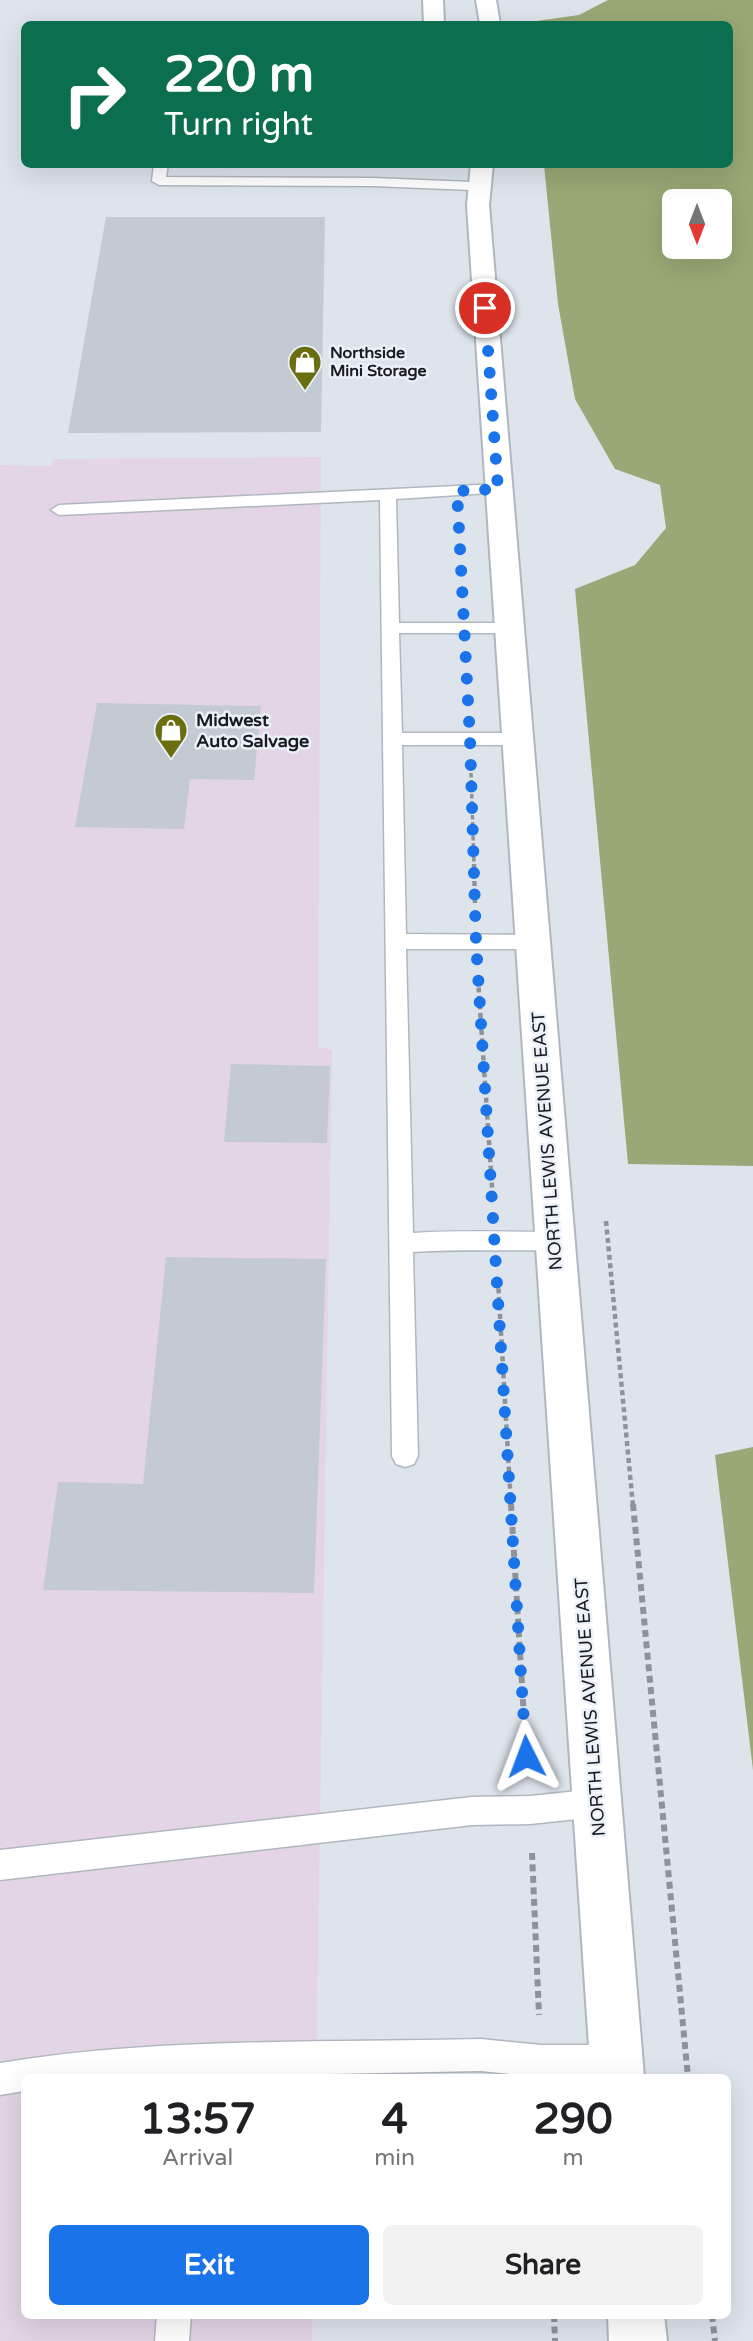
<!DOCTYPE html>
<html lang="en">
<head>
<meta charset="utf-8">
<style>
	:root { --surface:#fff; --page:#f2f2f2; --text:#202124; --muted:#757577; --accent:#1a73e8 }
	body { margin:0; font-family:"Varela Round",sans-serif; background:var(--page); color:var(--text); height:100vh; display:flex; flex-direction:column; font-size:26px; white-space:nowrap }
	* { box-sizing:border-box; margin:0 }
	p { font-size:23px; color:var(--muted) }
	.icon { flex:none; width:38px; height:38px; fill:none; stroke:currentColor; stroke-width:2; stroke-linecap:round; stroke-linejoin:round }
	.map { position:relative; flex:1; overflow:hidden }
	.details { position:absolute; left:21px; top:2074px; width:710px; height:245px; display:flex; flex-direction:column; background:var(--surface); border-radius:10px; box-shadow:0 7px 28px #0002 }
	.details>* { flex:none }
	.guide { position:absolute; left:21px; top:21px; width:712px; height:147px; border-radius:10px; box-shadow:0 7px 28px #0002; background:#0b6e4f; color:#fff; overflow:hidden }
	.needle { width:46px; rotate:180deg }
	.buttons { position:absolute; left:662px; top:189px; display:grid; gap:14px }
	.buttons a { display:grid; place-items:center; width:70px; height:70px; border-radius:10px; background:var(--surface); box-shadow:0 7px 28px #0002; font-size:35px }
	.pin { position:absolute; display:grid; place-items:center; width:60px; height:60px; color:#fff; margin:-30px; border:4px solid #fff; border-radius:50%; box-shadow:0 2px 7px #0007 }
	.me { position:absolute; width:77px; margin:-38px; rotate:357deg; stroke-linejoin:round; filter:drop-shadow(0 0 5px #0008) }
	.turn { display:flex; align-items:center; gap:24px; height:147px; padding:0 28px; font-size:32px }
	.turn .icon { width:91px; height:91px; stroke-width:2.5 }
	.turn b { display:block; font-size:49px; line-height:60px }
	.eta { display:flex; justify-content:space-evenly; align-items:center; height:119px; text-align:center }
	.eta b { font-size:42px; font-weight:700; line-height:49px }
	.button { display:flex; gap:14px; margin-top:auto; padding:14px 28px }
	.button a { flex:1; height:80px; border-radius:10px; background:var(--accent); color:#fff; font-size:28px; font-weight:700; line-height:80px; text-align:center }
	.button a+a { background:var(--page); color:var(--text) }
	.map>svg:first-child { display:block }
	.industrial { fill:#e3d4e6 }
	.forest { fill:#99a876; fill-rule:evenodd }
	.building { fill:#c4cad2 }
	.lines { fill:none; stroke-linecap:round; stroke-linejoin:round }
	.service-casing { stroke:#b1b7bf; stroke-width:3 }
	.secondary-casing { stroke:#b1b7bf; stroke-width:4 }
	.path-far2 { stroke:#8e9399; stroke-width:3.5; stroke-dasharray:4.5 2.5; stroke-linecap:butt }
	.path-far1 { stroke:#8e9399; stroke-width:4.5; stroke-dasharray:5 3.5; stroke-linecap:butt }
	.path { stroke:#8e9399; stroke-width:6; stroke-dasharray:7 4.5; stroke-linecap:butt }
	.service { fill:#fff; fill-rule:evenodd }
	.secondary { fill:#fff; fill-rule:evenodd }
	.route { stroke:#1a73e8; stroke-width:12; stroke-dasharray:0 21.6 }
	.labels { text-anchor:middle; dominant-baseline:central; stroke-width:5; stroke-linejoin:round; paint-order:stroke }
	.far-poi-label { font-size:16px; font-weight:bold; fill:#191b1e; stroke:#ebf1fa; text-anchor:start }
	.poi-label { font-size:18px; font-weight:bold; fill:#191b1e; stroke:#ebf1fa; text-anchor:start }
	.street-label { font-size:18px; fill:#191b1e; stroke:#ebf1fa }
</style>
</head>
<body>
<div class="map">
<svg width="753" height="2341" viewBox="0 0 753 2341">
	<rect width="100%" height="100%" fill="#dee4ec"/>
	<path class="industrial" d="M321,457L318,1047L332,1050L316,2077H24V2315H312V2341H0V465L52,466L53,459Z"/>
	<path class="forest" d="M608,0H753V1166L628,1164L575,589L635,565L666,528L660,485L615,469L575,399L558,304L544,165L730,164V24H529V22L579,15ZM674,201H719V247H674Z
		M753,1447V1770L715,1455Z"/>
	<path class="building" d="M106,217H325L321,432L68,433Z
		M97,703L261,706L254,780L190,779L184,829L75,827Z
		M231,1064L330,1066L327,1143L224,1142Z
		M166,1257L326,1259L314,1593L43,1590L58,1482L143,1484Z"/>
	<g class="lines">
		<defs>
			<path id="service" d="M154,164H168L166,177L373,178L472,182L479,186L472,190L373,186L159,185L152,181Z
				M498,484L504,486L506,489L504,492L396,499L399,623H509L518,628L509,633H399L402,733H517L526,739L517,745H402L406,934L532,935L539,937L542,942L539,947L532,949H406L413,1233C460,1230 507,1232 555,1232L563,1234L567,1241L563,1248L555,1250C507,1251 461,1249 413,1252L418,1456L414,1464L405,1467L396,1464L392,1456L380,500L59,515L51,510L59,505Z
				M597,1789L607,1793L611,1803L607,1813L597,1817L530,1824L472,1825L0,1880V1850L472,1797L530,1796Z
				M481,2039L541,2045H617L628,2050L633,2061L628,2072L617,2077H541L481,2071L181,2077H24V2091L0,2095V2063C158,2037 321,2043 481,2039Z
				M157,2315H191L189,2341H155Z"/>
			<path id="secondary" d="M423,0H443L444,24H424Z
				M476,0H496L500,24H480Z
				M471,164H493L489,205L644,2077H591L467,205Z
				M608,2315H664L667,2341H609Z"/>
		</defs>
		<use href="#service" class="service-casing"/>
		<use href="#secondary" class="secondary-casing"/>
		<path class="path-far2" d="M471,773L474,865"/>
		<path class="path-far1" d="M474,864L475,904
			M478,979L493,1201
			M606,1221L633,1506
			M498,1280L511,1506"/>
		<path class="path" d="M511,1504L527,1767
			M633,1504L688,2077
			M532,1853L539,2015
			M554,2315L555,2341
			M712,2315L715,2341"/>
		<use href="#service" class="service"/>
		<use href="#secondary" class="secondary"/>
	</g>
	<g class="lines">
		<path class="route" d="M485,308L498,489L457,491L470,739L476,942L526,1756"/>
	</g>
	<defs>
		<symbol id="shop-pin" viewBox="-11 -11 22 30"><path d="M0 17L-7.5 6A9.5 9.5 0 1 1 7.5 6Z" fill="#6a6e11" stroke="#ebf1fa"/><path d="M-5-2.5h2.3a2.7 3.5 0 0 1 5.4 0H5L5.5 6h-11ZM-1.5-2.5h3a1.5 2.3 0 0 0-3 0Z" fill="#fff"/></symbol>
	</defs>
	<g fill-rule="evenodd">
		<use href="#shop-pin" x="286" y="343" width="38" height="52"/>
		<use href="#shop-pin" x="152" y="711" width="38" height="52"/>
	</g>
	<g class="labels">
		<g class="far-poi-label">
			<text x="330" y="353">Northside<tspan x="330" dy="18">Mini Storage</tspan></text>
		</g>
		<g class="poi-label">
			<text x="196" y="720">Midwest<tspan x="196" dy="21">Auto Salvage</tspan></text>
		</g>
		<g class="street-label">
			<text transform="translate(547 1141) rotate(-94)">NORTH LEWIS AVENUE EAST</text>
			<text transform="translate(590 1707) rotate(-94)">NORTH LEWIS AVENUE EAST</text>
		</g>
	</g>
</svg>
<div class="buttons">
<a><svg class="needle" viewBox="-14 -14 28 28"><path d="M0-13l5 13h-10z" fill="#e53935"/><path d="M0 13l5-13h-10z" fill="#757577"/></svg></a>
</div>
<div class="pin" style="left:485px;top:308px;background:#d93025"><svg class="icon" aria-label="arrive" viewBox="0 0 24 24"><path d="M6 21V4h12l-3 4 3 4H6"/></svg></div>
<svg class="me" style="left:526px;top:1756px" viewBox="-20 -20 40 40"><path d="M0-17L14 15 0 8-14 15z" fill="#1a73e8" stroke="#fff" stroke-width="4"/></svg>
<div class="guide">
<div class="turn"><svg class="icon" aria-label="right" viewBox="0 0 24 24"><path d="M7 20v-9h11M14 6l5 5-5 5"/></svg><div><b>220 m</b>Turn right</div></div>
</div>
<section class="details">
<div class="eta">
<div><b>13:57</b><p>Arrival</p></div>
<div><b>4</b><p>min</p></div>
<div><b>290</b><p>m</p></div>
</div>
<div class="button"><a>Exit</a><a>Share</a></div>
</section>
</div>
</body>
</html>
